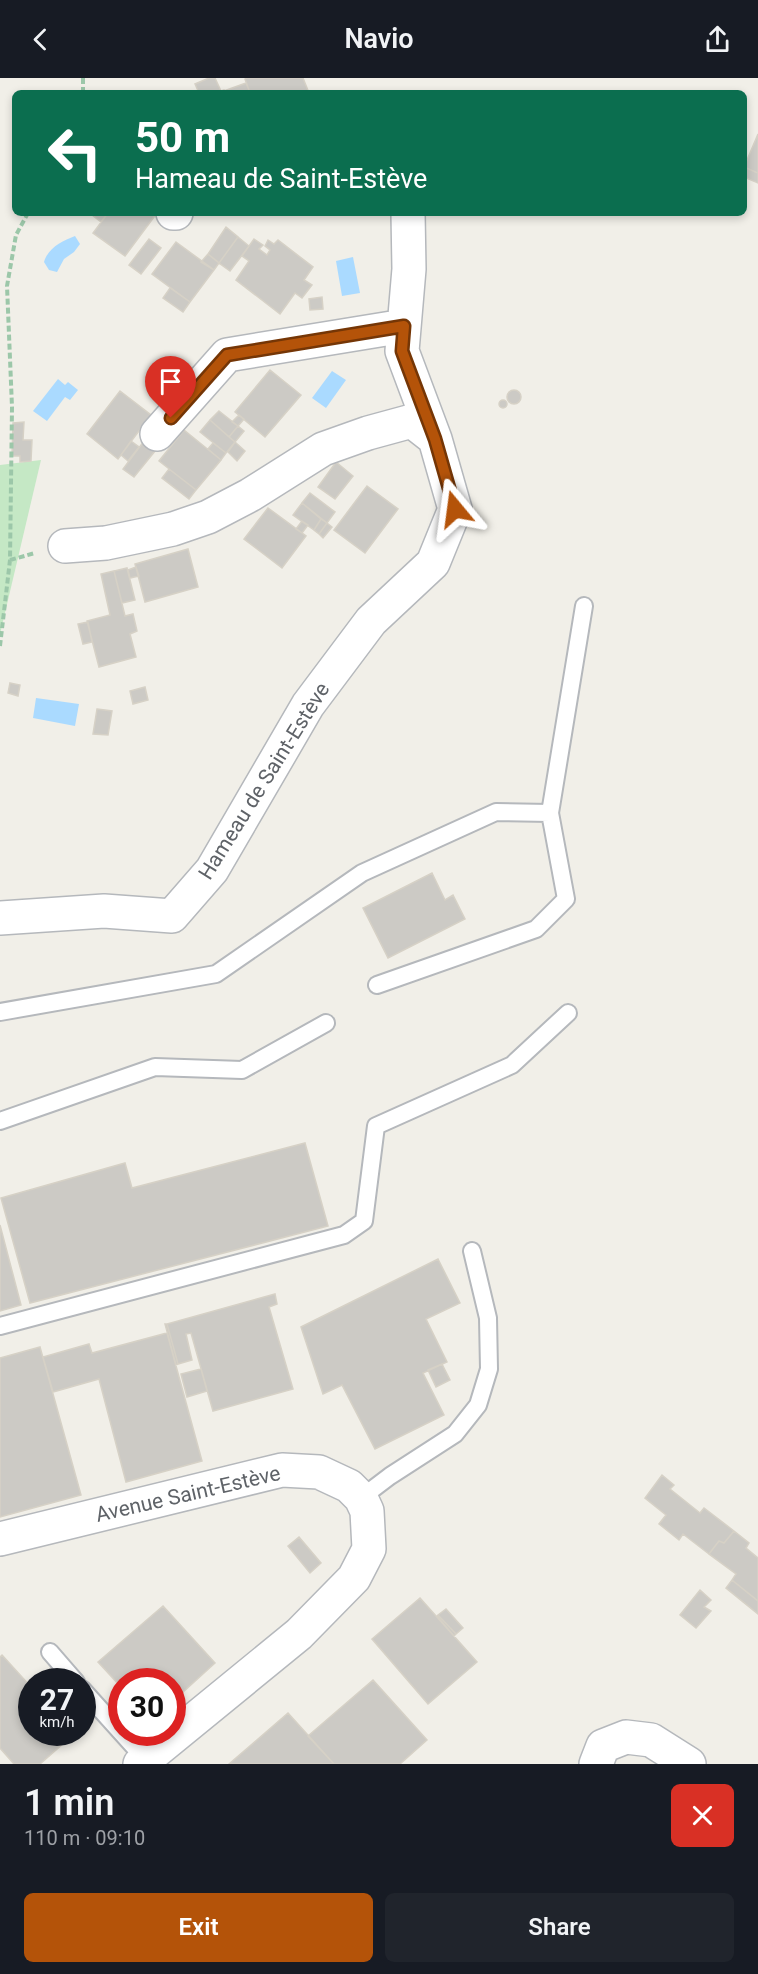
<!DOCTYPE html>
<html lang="en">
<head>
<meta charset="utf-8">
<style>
	:root { --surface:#171b24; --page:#20242c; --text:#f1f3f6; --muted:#9ea1a6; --accent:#b45309 }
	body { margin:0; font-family:Roboto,sans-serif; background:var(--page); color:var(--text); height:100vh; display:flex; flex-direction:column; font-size:22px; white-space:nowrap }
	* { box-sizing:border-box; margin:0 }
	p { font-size:20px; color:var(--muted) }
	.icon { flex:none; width:33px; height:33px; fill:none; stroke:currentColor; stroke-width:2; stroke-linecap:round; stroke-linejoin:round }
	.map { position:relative; height:1686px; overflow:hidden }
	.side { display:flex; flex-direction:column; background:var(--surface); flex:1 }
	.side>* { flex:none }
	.guide { position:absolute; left:12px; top:12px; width:735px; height:126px; border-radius:9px; box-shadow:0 3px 9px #0003; background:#0b6e4f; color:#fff; overflow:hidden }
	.speed { position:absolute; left:18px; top:1590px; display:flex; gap:12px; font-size:30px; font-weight:700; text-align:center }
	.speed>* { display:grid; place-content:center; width:78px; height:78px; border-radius:50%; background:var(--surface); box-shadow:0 3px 9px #0003; line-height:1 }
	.speed small { font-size:15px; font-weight:400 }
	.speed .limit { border:9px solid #d22; background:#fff; color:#111 }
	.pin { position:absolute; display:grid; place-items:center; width:51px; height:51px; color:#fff; margin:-62px -26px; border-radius:50% 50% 50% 0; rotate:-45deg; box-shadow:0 0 6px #0007 }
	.pin .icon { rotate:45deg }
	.me { position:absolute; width:66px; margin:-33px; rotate:344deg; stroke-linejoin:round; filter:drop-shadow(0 0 4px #0008) }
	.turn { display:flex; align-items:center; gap:21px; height:126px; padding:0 24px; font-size:27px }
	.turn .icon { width:78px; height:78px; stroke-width:2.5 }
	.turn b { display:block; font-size:42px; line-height:51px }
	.round { display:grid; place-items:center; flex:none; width:63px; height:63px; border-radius:9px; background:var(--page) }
	.overview { display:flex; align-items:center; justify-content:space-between; height:102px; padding:0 24px }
	h1 { font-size:36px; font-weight:600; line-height:45px }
	.action { display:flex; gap:12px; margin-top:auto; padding:12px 24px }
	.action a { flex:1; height:69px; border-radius:9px; background:var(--accent); color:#fff; font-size:24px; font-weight:600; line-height:69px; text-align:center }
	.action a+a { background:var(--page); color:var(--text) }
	header { display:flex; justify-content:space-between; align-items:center; height:78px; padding:0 24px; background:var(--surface); font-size:27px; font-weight:600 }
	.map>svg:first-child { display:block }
	.green { fill:#c5e8c5 }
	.water { fill:#aadaff }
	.building { fill:#cccac5; stroke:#d6d1c6; stroke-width:1.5 }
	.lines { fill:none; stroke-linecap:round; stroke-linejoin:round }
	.service-casing { stroke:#b5b8bc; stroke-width:20 }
	.minor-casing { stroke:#b5b8bc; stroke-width:36 }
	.path { stroke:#9cc7a9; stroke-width:4; stroke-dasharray:6 3; stroke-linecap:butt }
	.service { stroke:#fff; stroke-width:16 }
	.minor { stroke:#fff; stroke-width:33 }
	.route-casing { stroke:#753606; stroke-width:15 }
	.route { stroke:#b45309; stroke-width:10 }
	.labels { text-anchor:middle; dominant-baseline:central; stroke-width:6; stroke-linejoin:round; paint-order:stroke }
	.street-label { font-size:21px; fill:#5f6368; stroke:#fff }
</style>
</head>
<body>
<header><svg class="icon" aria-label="back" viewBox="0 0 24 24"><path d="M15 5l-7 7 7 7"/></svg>Navio<svg class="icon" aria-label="share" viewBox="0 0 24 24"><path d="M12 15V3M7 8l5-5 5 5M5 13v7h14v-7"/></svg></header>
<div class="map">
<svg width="758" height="1686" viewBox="0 0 758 1686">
	<rect width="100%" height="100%" fill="#f1efe8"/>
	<path class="green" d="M41,382L0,556V387Z"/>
	<path class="water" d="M75,158L80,166L74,174L64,181L57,194L49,192L44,184C48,170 62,163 75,158Z
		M353,179L360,215L342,218L336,183Z
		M332,293L346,302L326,330L312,320Z
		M58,301L65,307L68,304L78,312L70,322L65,319L47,343L33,333Z
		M36,620L79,626L75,648L33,640Z"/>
	<path class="building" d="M209,0H215L221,13L224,12L225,15H199L195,6Z
		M247,0H303L309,15H250L245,1Z
		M246,5L249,12L243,15H225L224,13Z
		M758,56V95L744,89Z
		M744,89L758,95V105L744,99Z
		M94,135H108L101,144L92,137Z
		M108,135H157L125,178L93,155Z
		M226,149L238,159L219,185L208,176Z
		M238,159L249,168L230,193L219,185Z
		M149,161L161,170L141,196L129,187Z
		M254,161L263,167L259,171L267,177L270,172L265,168L268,162L274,166L278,162L313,189L304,202L312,207L302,220L295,215L280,236L236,202L249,183L242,178Z
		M176,164L214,192L190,224L152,196Z
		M208,176L219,185L214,192L201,184Z
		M170,210L190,224L183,234L163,220Z
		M322,219L323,231L310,232L309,221Z
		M165,290L184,305L168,325L150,310Z
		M270,292L301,317L265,359L235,334Z
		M507 319a7 7 0 1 1 14 0a7 7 0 1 1-14 0Z
		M120,313L151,337L118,381L87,356Z
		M499 326a4 4 0 1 1 8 0a4 4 0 1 1-8 0Z
		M219,333L238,348L229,359L210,342Z
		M239,337L244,341L238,348L232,344Z
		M210,342L235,364L226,375L200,354Z
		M24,344L23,362H32L31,383L20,384V378H12L13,345Z
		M238,348L244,353L235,364L229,359Z
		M184,352L221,382L196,412L159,383Z
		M131,363L139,369L128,383L121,377Z
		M144,363L156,372L134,399L123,391Z
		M235,364L245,373L237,383L228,374Z
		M213,365L226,375L221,382L208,371Z
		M336,384L353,398L335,421L318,409Z
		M169,391L196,412L189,421L162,400Z
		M367,408L398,431L365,475L334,452Z
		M310,415L335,434L327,445L302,425Z
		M302,425L321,441L314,452L293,437Z
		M268,430L306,458L282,490L244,461Z
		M321,441L327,445L319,456L314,452Z
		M302,443L308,447L302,455L296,451Z
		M327,445L332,449L323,460L319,456Z
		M188,471L198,509L145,524L135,486Z
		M136,489L139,498L130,500L128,492Z
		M127,490L135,522L122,525L114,493Z
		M114,493L125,538L133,536L137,553L130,556L136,579L99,589L87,543L110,537L101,496Z
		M88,544L92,564L83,566L78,546Z
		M10,605L20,607L18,618L8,615Z
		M145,609L148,622L133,626L130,613Z
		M97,631L112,633L108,657L93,656Z
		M432,795L445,822L453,817L465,841L388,880L363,830Z
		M305,1065L328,1148L30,1225L1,1120L125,1085L132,1110Z
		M0,1147L21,1227L0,1233Z
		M438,1181L460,1225L426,1241L447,1284L423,1295L444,1337L375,1371L342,1307L323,1316L301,1249Z
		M275,1216L277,1226L269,1229L293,1311L213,1333L191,1255L186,1256L192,1282L178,1286L167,1246Z
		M165,1246H167L178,1286L176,1287Z
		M167,1255L202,1383L126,1404L99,1301L53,1314L43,1279L89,1266L92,1275Z
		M40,1269L81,1417L0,1439V1280Z
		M442,1286L450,1302L436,1309L428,1292Z
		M201,1291L207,1313L187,1319L181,1296Z
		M662,1397L674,1407L670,1411L700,1435L704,1430L734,1453L724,1465L719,1463L709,1476L683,1456L679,1462L659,1446L666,1437L645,1420Z
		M734,1453L749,1465L746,1470L758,1480V1523L732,1502L736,1496L709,1476L719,1463L724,1465Z
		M299,1459L321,1485L310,1495L288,1468Z
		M732,1502L758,1523V1536L726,1510Z
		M700,1512L711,1522L704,1529L711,1533L696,1550L680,1537Z
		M420,1520L477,1584L428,1626L372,1561Z
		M163,1528L215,1585L172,1624V1604H122V1610L98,1584Z
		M446,1531L463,1550L456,1556L438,1537Z
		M438,1537L456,1556L454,1558L437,1538Z
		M2,1577L32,1610V1654H71L73,1657L40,1686H14L0,1670V1579Z
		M373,1602L427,1662L400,1686H334L308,1658Z
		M288,1635L334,1686H229Z"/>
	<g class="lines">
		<defs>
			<path id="service" d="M377,907L536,851L566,821L550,735L584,528
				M0,934L216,896L362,795L496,734L550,735
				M0,1043L155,989L242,992L326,945
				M0,1248L344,1157L364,1143L376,1048L512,987L568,935
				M361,1420L390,1398L455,1356L478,1327L489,1291L488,1240L472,1173
				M50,1574L76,1604
				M82,1611L146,1682"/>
			<path id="minor" d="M173,135H176
				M408,135L409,191L402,273L435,361
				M157,356L227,277L404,248
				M0,840L104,833L172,838L212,792L308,627L371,543L433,485L455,431L435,361L412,343L368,355L323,371L250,417L208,439L173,451L106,465L65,468
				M0,1461L282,1392L319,1394L349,1408L361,1420L367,1433L369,1471L354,1500L299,1556L140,1686
				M596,1686L603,1668L626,1659L651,1662L689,1686"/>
		</defs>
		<use href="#service" class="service-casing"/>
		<use href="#minor" class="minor-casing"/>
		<path class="path" d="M83,15V0
			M10,482L35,475
			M0,568L10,482L12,329L7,208L16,157L28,135"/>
		<use href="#service" class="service"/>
		<use href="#minor" class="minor"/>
	</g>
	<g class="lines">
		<defs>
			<path id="route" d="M171,340L227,277L404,248L402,273L435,361L455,431"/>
		</defs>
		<use href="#route" class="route-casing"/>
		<use href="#route" class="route"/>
	</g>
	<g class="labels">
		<g class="street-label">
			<text transform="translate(264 703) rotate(-58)">Hameau de Saint-Estève</text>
			<text transform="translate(188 1416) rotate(-13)">Avenue Saint-Estève</text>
		</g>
	</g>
</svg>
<div class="speed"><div>27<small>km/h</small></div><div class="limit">30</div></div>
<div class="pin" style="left:171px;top:340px;background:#d93025"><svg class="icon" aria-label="arrive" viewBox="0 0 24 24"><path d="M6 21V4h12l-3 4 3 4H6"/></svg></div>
<svg class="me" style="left:455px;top:431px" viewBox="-20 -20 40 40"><path d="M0-17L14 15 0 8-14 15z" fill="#b45309" stroke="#fff" stroke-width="4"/></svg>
<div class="guide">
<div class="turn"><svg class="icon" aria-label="left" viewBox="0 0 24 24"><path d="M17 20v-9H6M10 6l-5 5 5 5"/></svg><div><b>50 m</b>Hameau de Saint-Estève</div></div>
</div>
</div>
<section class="side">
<div class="overview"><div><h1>1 min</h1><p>110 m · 09:10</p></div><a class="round" style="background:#d93025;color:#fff"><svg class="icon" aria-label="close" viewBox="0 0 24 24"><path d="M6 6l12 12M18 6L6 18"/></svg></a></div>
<div class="action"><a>Exit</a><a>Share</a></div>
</section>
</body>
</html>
